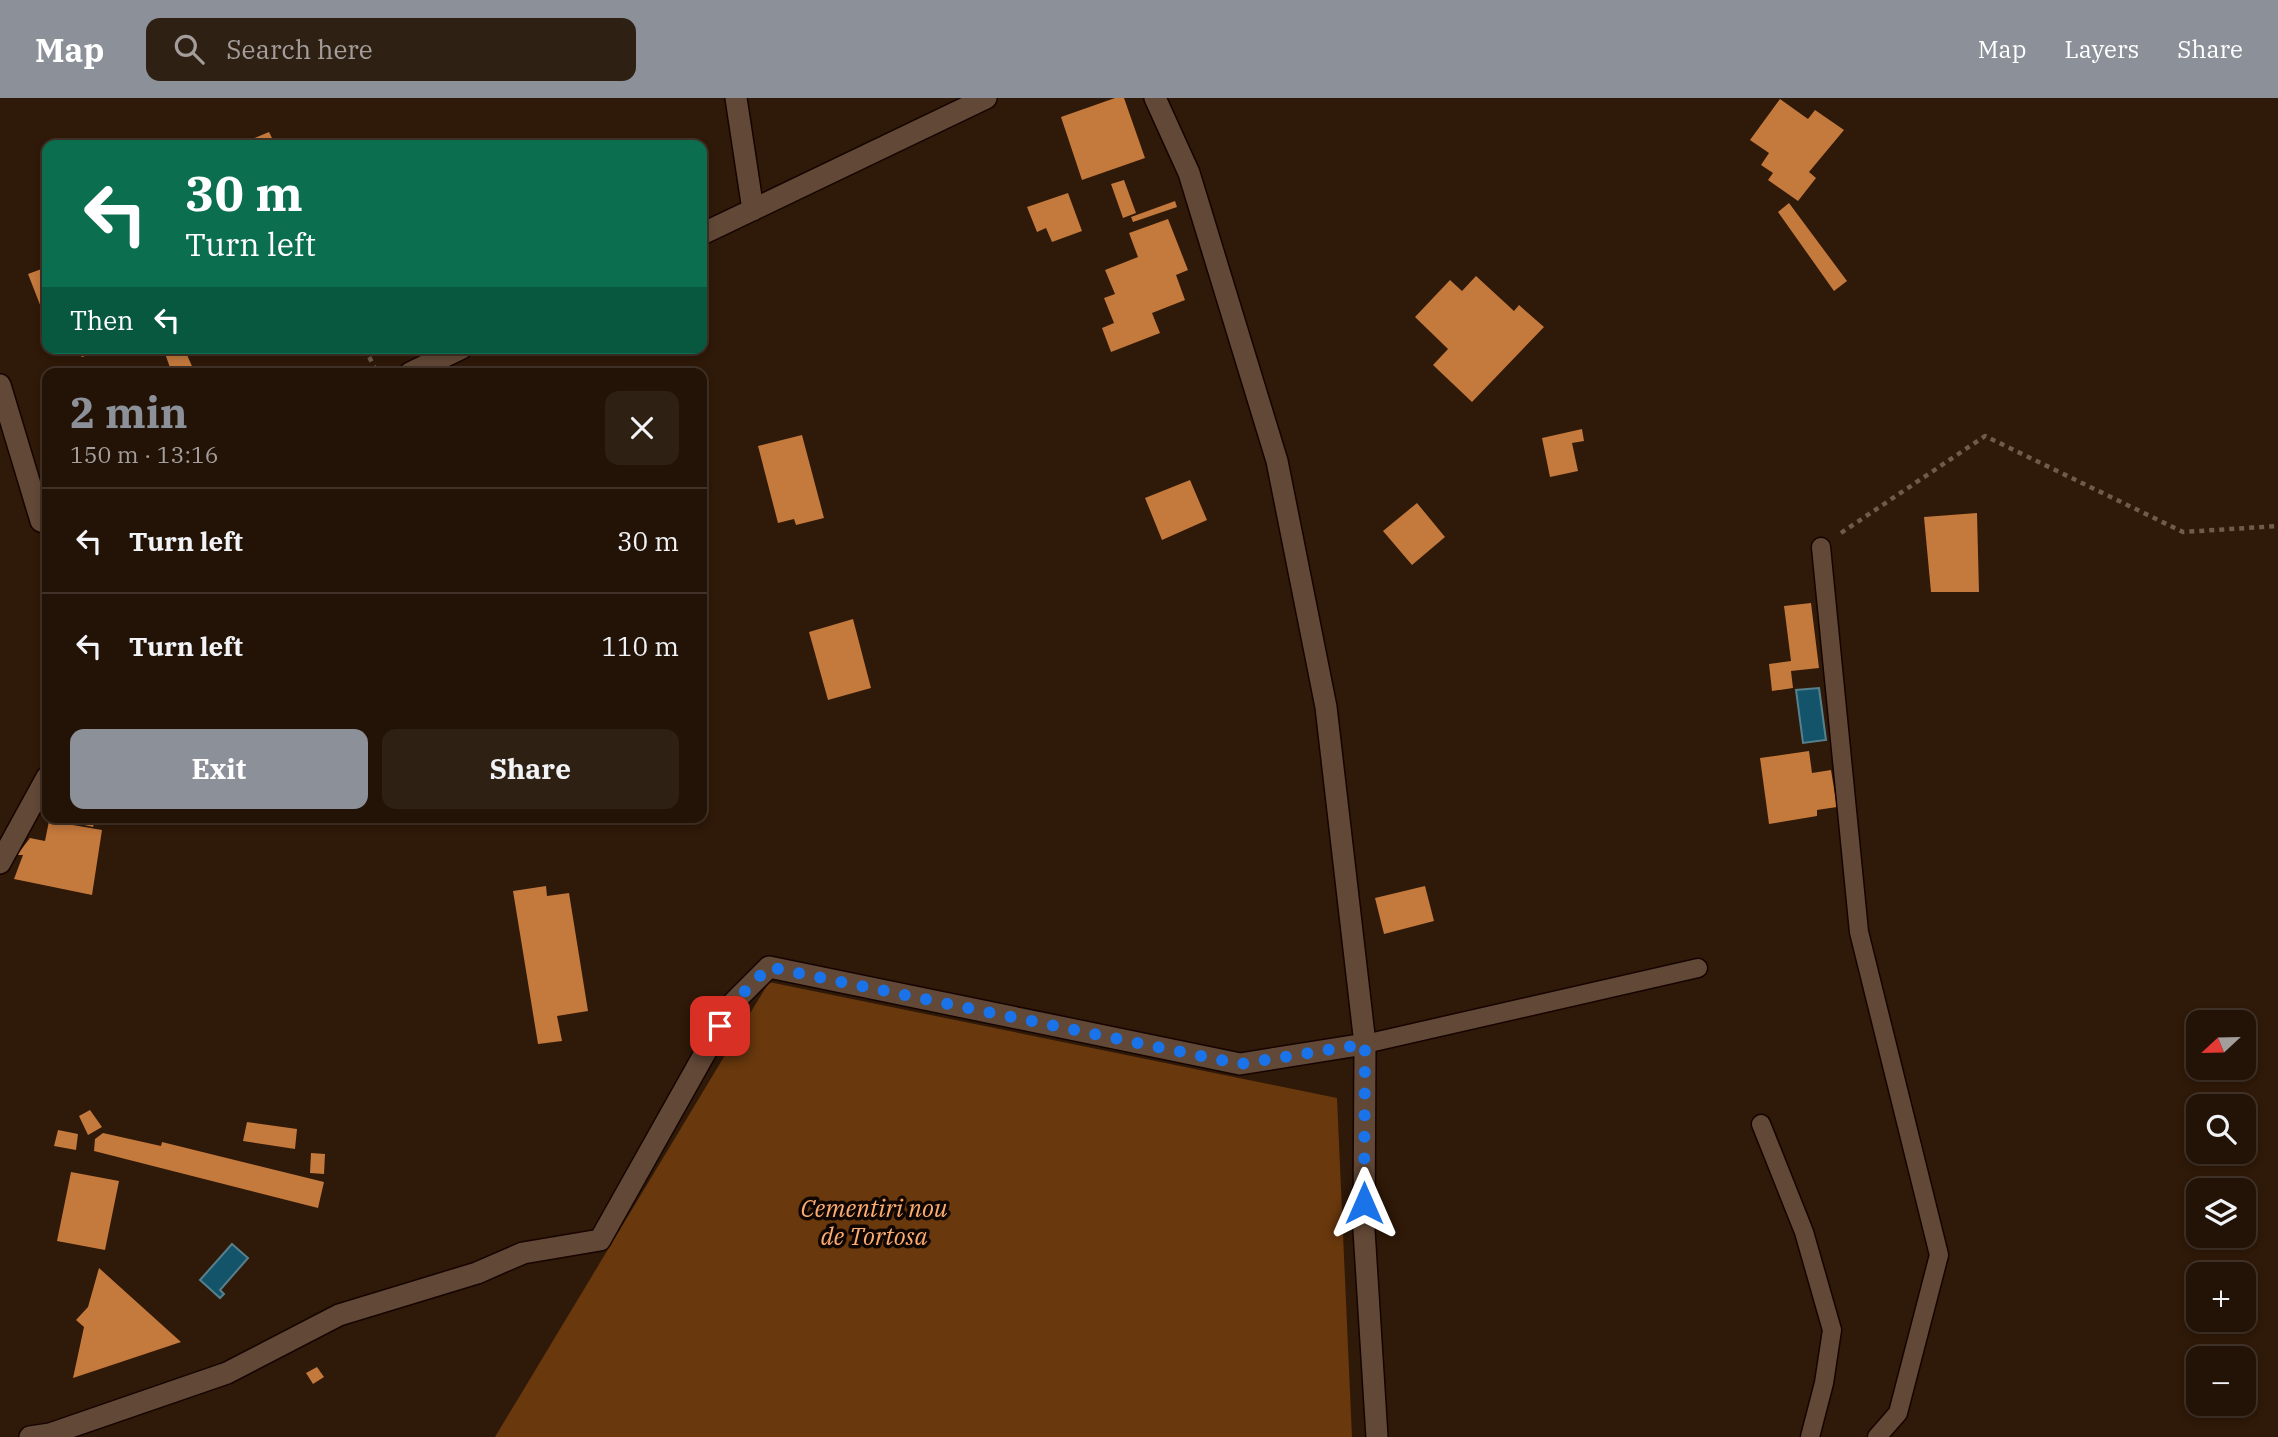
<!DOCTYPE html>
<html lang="en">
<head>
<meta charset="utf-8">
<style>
	:root { --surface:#231306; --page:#2f2014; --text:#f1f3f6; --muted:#a39e9b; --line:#403228; --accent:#8c9099 }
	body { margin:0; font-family:"IBM Plex Serif",serif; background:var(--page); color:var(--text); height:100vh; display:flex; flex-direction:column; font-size:26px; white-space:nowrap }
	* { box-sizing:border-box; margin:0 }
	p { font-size:23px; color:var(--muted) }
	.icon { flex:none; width:38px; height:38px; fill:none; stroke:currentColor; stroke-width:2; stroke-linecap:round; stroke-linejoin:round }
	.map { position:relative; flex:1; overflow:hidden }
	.details { position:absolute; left:42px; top:270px; width:665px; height:455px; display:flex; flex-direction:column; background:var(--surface); border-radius:14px; box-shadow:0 4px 10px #0003,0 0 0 2px var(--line) }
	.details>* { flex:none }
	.hud { position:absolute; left:42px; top:42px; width:665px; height:214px; border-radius:14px; box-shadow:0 4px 10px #0003,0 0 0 2px var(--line); background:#0b6e4f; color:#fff; overflow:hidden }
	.needle { width:46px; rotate:248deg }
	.buttons { position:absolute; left:2186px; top:912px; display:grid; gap:14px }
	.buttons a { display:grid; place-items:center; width:70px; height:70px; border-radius:14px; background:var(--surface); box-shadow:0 4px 10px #0003,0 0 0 2px var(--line); font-size:35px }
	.pin { position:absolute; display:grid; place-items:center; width:60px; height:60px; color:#fff; margin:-30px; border-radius:14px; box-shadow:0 4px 10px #0006 }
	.me { position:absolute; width:77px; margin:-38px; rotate:0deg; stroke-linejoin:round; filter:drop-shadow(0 0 5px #0008) }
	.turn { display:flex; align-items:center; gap:24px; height:147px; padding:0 28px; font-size:32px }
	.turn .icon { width:91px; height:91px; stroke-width:2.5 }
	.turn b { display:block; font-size:49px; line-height:60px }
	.then { display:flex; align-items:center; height:66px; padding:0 28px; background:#0003; gap:14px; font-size:26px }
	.round { display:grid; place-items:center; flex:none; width:74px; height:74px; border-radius:14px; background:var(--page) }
	.summary { display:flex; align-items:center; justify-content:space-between; height:119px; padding:0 28px }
	h1 { font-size:42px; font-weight:700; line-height:52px; color:var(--accent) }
	.action { display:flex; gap:14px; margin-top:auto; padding:14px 28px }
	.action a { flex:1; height:80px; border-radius:14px; background:var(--accent); color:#fff; font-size:28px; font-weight:700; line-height:80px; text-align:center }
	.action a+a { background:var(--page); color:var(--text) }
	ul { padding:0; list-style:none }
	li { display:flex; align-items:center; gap:21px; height:105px; padding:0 28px; border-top:2px solid var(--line) }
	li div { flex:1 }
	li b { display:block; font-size:26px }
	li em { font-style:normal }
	header { display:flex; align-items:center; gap:42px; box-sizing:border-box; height:98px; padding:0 35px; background:var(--accent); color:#fff }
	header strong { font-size:33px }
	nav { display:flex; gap:38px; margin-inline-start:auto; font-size:24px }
	.search { width:490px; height:63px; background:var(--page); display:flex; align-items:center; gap:18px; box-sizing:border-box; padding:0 24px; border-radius:14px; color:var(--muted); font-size:26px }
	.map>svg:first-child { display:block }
	.green { fill:#69380d }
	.water { fill:#13546a; stroke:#57808c; stroke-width:2 }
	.building { fill:#c4793d }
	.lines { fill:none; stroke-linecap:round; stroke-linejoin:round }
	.lane-casing { stroke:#160400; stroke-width:21 }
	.street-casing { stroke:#160400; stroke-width:24 }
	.path { stroke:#6e5b4b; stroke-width:4.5; stroke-dasharray:5 5; stroke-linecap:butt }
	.lane { stroke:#624836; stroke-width:18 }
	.street { stroke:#624836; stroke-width:21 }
	.route { stroke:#1a73e8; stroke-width:12; stroke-dasharray:0 21.6 }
	.labels { text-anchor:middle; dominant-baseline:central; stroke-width:7; stroke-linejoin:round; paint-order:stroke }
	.park-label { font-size:24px; font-style:italic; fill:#fdad72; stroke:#100702 }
</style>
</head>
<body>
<header>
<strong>Map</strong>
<div class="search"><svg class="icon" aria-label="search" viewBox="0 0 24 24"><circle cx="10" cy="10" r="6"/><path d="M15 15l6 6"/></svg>Search here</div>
<nav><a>Map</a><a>Layers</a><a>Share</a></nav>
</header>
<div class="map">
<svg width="2278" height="1339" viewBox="0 0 2278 1339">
	<rect width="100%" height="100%" fill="#2f1908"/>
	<path class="green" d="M769,884L1337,1000L1352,1339H495Z"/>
	<path class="water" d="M1819,590L1826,642L1803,645L1796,592Z
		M232,1146L248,1160L220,1192L224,1196L220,1200L200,1182Z"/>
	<path class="building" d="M1115,0H1124L1145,60L1082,82L1061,19Z
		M1780,1L1808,21L1815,12L1844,32L1809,74L1816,80L1798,103L1768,82L1773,75L1761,67L1769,55L1750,42Z
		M269,34L273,42L268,47H249L247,43Z
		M1124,82L1136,115L1123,120L1111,86Z
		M1068,95L1082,133L1052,144L1046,130L1037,134L1027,109Z
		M1175,103L1177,109L1133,124L1131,119Z
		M1789,105L1847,183L1834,193L1778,114Z
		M1168,121L1188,172L1176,177L1185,202L1152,215L1160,235L1111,254L1102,230L1114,225L1104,200L1115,196L1105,172L1138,159L1129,135Z
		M47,169V216L44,217L28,176Z
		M1476,178L1514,213L1519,207L1544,229L1472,304L1433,267L1448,251L1415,219L1450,182L1462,193Z
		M72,250H94L91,256L82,259Z
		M163,250H184L195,275H172Z
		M1582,331L1584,343L1572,345L1578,373L1550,379L1542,340Z
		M802,337L824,420L796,427L794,421L778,425L758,348Z
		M1190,382L1207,422L1162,442L1145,400Z
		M1417,405L1445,439L1412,467L1383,433Z
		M1977,415L1979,494H1931L1924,419Z
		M1811,505L1819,570L1791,573L1793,590L1772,593L1769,566L1791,563L1784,508Z
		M853,521L871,590L828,602L809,534Z
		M1809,653L1812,675L1831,672L1837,709L1817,712V718L1769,726L1760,660Z
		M72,719H96L93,729L71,724Z
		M172,719H221V720L202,725L172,724Z
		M49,723L102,732L92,797L14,781L23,757H17L30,740L45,743Z
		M546,788L547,798L569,795L588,913L557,918L562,943L538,946L513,793Z
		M1425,788L1434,823L1384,836L1375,800Z
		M90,1012L102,1029L88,1037L79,1018Z
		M247,1024L297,1031L295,1051L243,1043Z
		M58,1032L78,1036L76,1052L54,1048Z
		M103,1035L161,1048L162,1044L324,1084L318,1110L94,1053L95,1041Z
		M311,1055L325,1056L324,1076L310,1075Z
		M71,1074L119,1083L105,1152L57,1143Z
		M99,1170L181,1244L73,1280L84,1229L76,1222L88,1209Z
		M317,1269L324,1279L313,1286L306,1275Z"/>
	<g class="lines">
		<defs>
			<path id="lane" d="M1821,449L1859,834L1939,1157L1898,1315L1877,1339
				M1365,946L1698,870
				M1761,1026L1804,1134L1832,1232L1824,1285L1810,1339"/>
			<path id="street" d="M736,0L753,112
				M1155,0L1189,75L1277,363L1326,609L1365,946L1364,1132L1377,1339
				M702,136L986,0
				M410,275L462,250
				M0,287L41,423L47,425
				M0,765L47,679
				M30,1339L50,1336L227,1275L339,1217L477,1175L523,1155L600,1142L733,905L769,869L1240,966L1365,946"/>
		</defs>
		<use href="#lane" class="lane-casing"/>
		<use href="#street" class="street-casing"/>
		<path class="path" d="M365,250L377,275
			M1841,435L1985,338L2183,434L2278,428"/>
		<use href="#lane" class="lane"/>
		<use href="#street" class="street"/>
	</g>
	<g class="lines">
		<path class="route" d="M720,928L733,905L769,869L1240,966L1365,946L1364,1105"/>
	</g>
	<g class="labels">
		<g class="park-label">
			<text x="874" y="1110">Cementiri nou<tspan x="874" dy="28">de Tortosa</tspan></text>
		</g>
	</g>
</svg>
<div class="buttons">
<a><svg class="needle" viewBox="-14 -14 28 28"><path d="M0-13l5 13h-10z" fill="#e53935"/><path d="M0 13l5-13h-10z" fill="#a39e9b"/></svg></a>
<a><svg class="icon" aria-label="search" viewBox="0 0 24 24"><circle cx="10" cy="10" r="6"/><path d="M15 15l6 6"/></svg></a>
<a><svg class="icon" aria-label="layers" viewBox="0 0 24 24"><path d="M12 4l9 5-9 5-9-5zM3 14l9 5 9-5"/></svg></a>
<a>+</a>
<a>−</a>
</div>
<div class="pin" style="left:720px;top:928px;background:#d93025"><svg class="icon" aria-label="arrive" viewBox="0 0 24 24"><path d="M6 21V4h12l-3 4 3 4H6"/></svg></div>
<svg class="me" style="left:1364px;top:1105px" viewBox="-20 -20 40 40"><path d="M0-17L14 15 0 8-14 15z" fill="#1a73e8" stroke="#fff" stroke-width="4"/></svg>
<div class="hud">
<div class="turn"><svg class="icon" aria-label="left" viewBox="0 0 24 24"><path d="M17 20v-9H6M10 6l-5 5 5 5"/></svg><div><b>30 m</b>Turn left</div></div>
<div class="then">Then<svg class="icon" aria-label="left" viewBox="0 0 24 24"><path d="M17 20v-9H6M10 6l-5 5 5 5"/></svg></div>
</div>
<section class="details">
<div class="summary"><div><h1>2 min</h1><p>150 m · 13:16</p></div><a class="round"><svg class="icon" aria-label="close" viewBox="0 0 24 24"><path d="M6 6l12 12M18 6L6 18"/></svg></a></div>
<ul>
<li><svg class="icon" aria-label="left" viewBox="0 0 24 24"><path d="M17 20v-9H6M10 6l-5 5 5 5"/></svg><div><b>Turn left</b></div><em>30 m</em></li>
<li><svg class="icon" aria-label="left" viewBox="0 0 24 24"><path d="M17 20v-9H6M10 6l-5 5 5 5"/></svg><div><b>Turn left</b></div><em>110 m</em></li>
</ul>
<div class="action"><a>Exit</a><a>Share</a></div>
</section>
</div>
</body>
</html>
